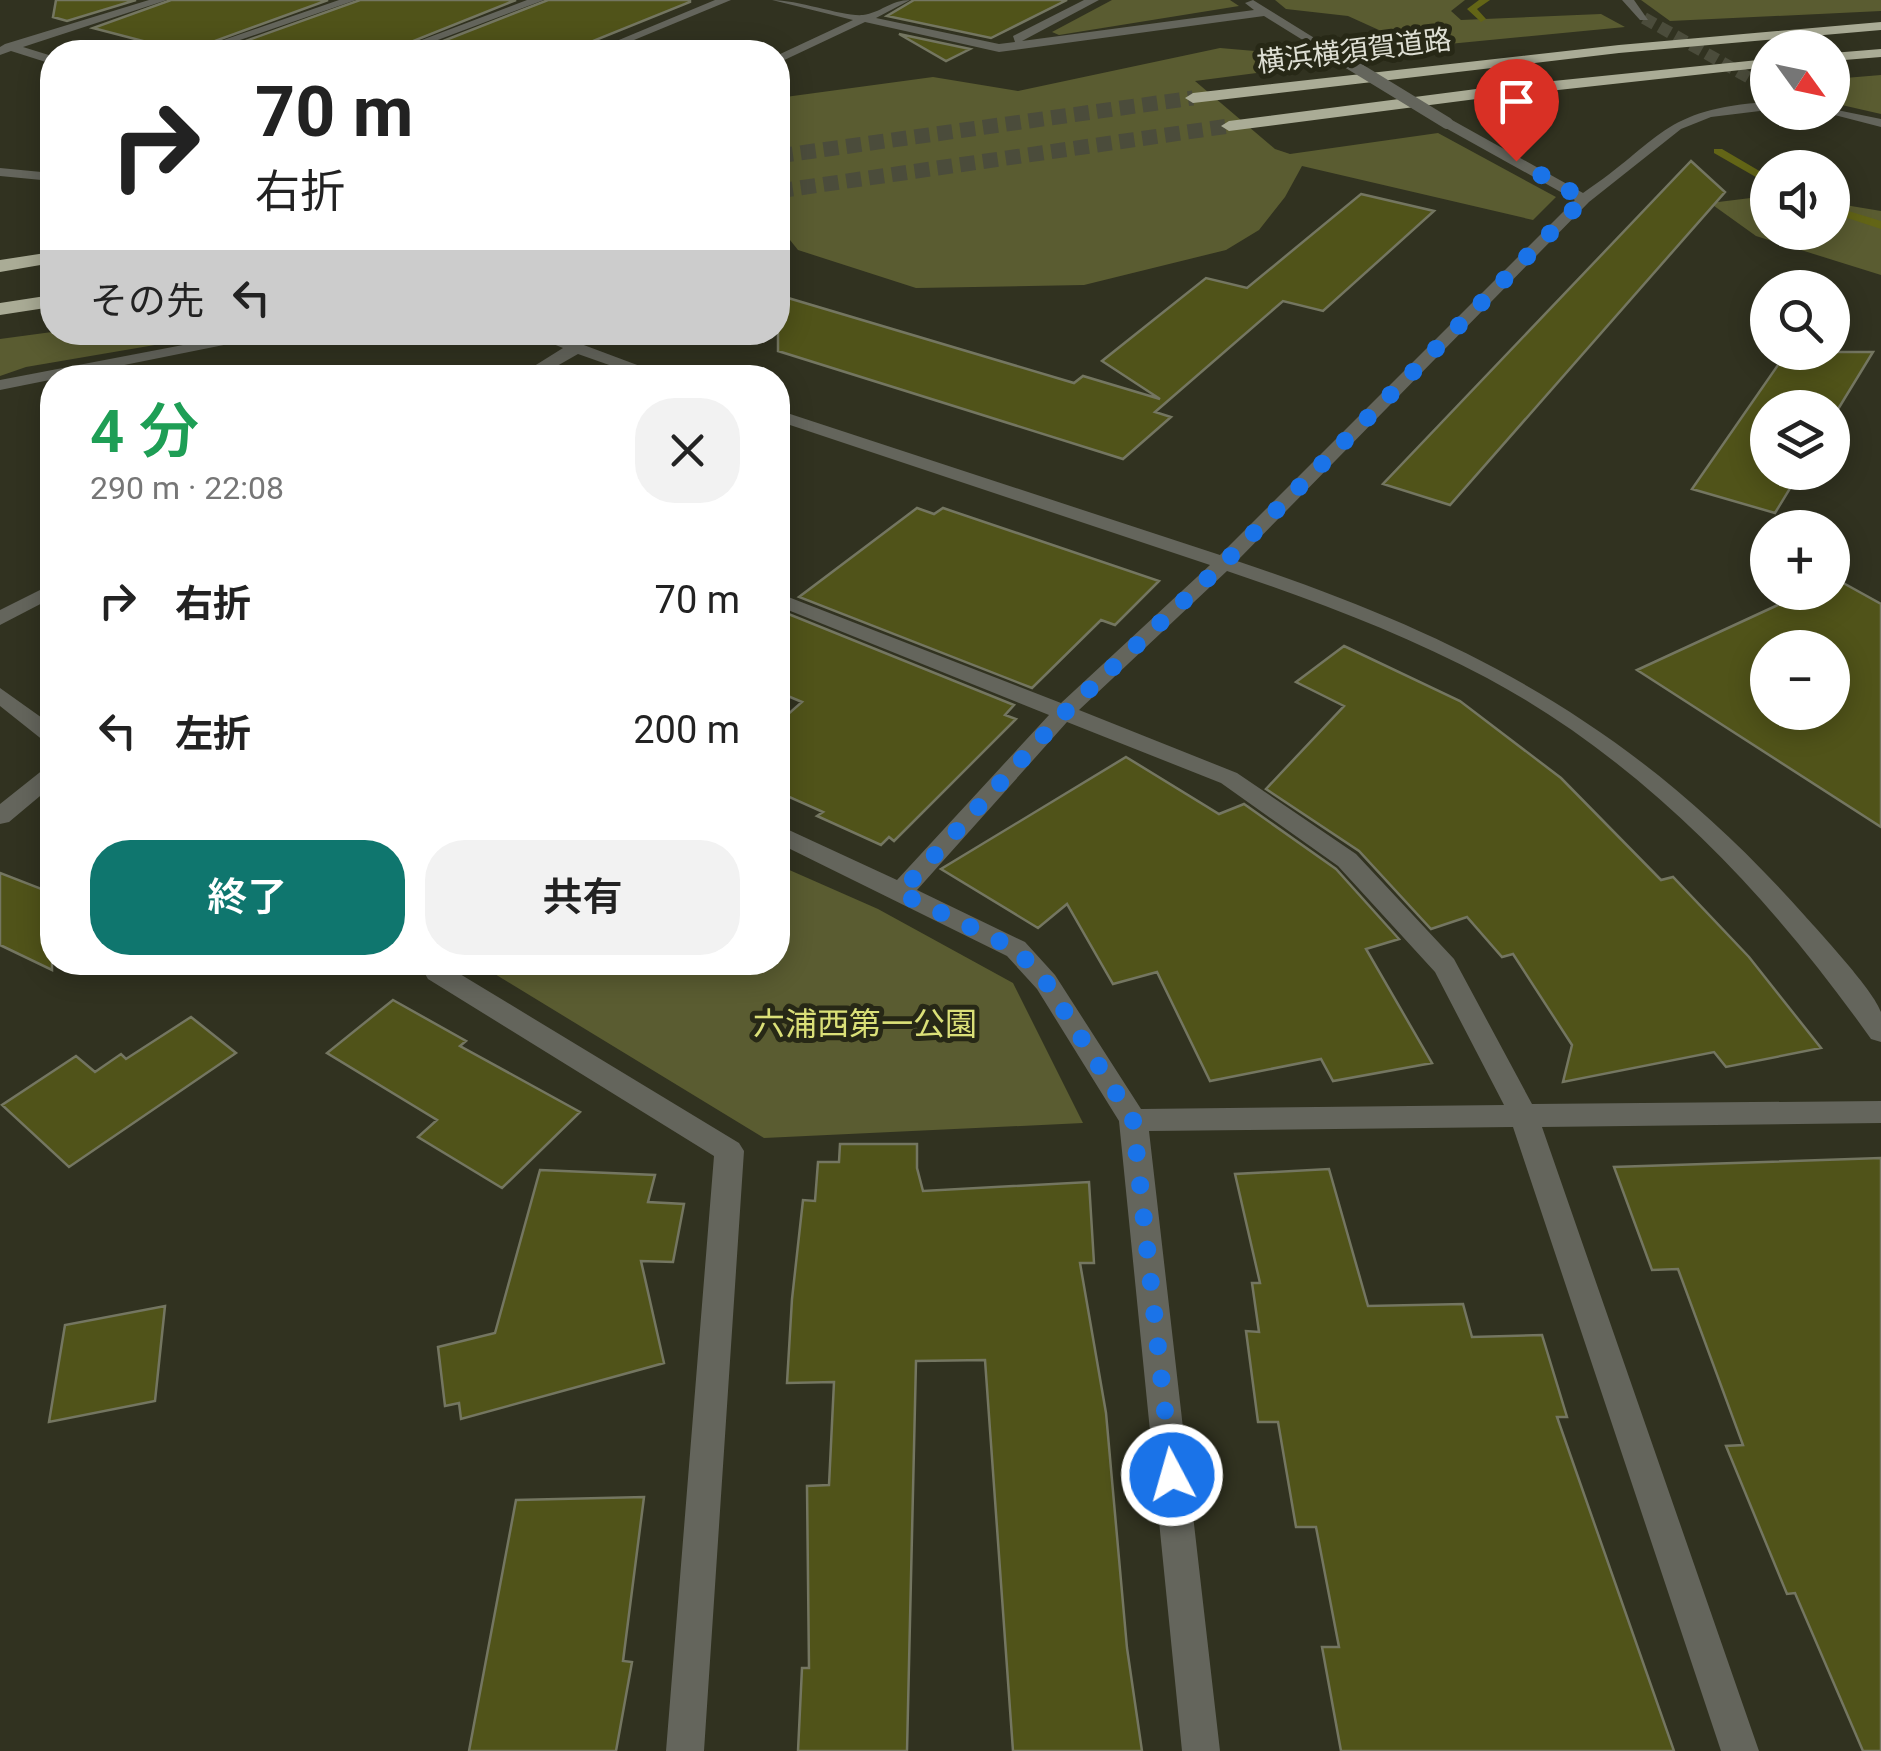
<!DOCTYPE html>
<html lang="ja">
<head>
<meta charset="utf-8">
<style>
	:root { --surface:#fff; --page:#f2f2f2; --text:#222; --muted:#767676; --accent:#0f766e }
	body { margin:0; font-family:Roboto,"Noto Sans JP",sans-serif; background:var(--page); color:var(--text); height:100vh; display:flex; flex-direction:column; font-size:38px; white-space:nowrap }
	* { box-sizing:border-box; margin:0 }
	p { font-size:32px; color:var(--muted) }
	.icon { flex:none; width:55px; height:55px; fill:none; stroke:currentColor; stroke-width:2; stroke-linecap:round; stroke-linejoin:round }
	.map { position:relative; flex:1; overflow:hidden }
	.side { position:absolute; left:40px; top:365px; width:750px; height:610px; display:flex; flex-direction:column; background:var(--surface); border-radius:40px; box-shadow:0 5px 25px #0003 }
	.side>* { flex:none }
	.hud { position:absolute; left:40px; top:40px; width:750px; height:305px; border-radius:40px; box-shadow:0 5px 25px #0003; background:#fff; color:var(--text); overflow:hidden }
	.needle { width:65px; rotate:123deg }
	.buttons { position:absolute; left:1750px; top:30px; display:grid; gap:20px }
	.buttons a { display:grid; place-items:center; width:100px; height:100px; border-radius:50%; background:var(--surface); box-shadow:0 5px 25px #0003; font-size:50px }
	.pin { position:absolute; display:grid; place-items:center; width:85px; height:85px; color:#fff; margin:-102px -42px; border-radius:50% 50% 50% 0; rotate:-45deg; box-shadow:0 0 10px #0007 }
	.pin .icon { rotate:45deg }
	.me { position:absolute; width:110px; margin:-55px; rotate:354deg; stroke-linejoin:round; filter:drop-shadow(0 0 8px #0008) }
	.turn { display:flex; align-items:center; gap:35px; height:210px; padding:0 50px; font-size:45px }
	.turn .icon { width:130px; height:130px; stroke-width:2.5 }
	.turn b { display:block; font-size:70px; line-height:85px }
	.then { display:flex; align-items:center; height:95px; padding:0 50px; background:#0003; gap:20px; font-size:38px }
	.round { display:grid; place-items:center; flex:none; width:105px; height:105px; border-radius:40px; background:var(--page) }
	.headline { display:flex; align-items:center; justify-content:space-between; height:170px; padding:0 50px }
	h1 { font-size:60px; font-weight:600; line-height:75px; color:#1e9e55 }
	.primary-button { display:flex; gap:20px; margin-top:auto; padding:20px 50px }
	.primary-button a { flex:1; height:115px; border-radius:40px; background:var(--accent); color:#fff; font-size:40px; font-weight:600; line-height:115px; text-align:center }
	.primary-button a+a { background:var(--page); color:var(--text) }
	ul { padding:0; list-style:none }
	li { display:flex; align-items:center; gap:30px; height:130px; padding:0 50px }
	li div { flex:1 }
	li b { display:block; font-size:38px }
	li em { font-style:normal }
	.map>svg:first-child { display:block }
	.green { fill:#5a5c31 }
	.lines { fill:none; stroke-linecap:round; stroke-linejoin:round }
	.stream { fill:#636516; fill-rule:evenodd }
	.building { fill:#505319; stroke:#747661; stroke-width:2.5; fill-rule:evenodd }
	.minor-tunnel { stroke:#4b4c3b; stroke-width:12; stroke-dasharray:12 6; stroke-linecap:butt }
	.highway-tunnel { stroke:#4b4c3b; stroke-width:15; stroke-dasharray:15 8; stroke-linecap:butt }
	.minor { fill:#64655c; fill-rule:evenodd }
	.highway { fill:#aaac96; fill-rule:evenodd }
	.minor-bridge { stroke:#64655c; stroke-width:12 }
	.route { stroke:#1a73e8; stroke-width:18; stroke-dasharray:0 32.4 }
	.labels { text-anchor:middle; dominant-baseline:central; stroke-width:10; stroke-linejoin:round; paint-order:stroke }
	.far-street-label { font-size:28px; fill:#dedfd4; stroke:#272816 }
	.park-label { font-size:32px; fill:#dbe078; stroke:#272816 }
</style>
</head>
<body>
<div class="map">
<svg width="1881" height="1751" viewBox="0 0 1881 1751">
	<rect width="100%" height="100%" fill="#313220"/>
	<path class="green" d="M1112,0H1230L1239,6L1059,35L1052,32Z
		M1275,0H1465L1451,11L1461,20L1601,14L1625,27L1356,53L1345,44L1390,35L1348,16L1286,9Z
		M1641,0H1881V11L1670,21Z
		M1220,48L1288,54L1303,67L1195,81L1275,149L1290,154L1438,133L1556,197L1533,220L1302,166L1285,197L1259,230L1226,250L1084,285L916,288L798,250L778,225V98L933,77L1018,91Z
		M1881,75V114L1833,103V79Z
		M1767,196L1768,232H1832L1833,203L1881,211V275L1756,236L1710,203Z
		M52,332L225,333L26,367L0,376V339Z
		M778,865L878,909L1013,983L1083,1123L764,1138L480,965L778,962Z"/>
	<g class="lines">
		<path class="stream" d="M1479,0H1490L1477,9L1486,19L1481,22L1467,9Z
			M1714,149H1722L1768,176V184L1714,153Z
			M1832,206L1881,221V229L1832,213Z"/>
	</g>
	<path class="building" d="M56,0H136L67,21L53,17Z
		M171,0H328L185,52L93,28Z
		M360,0H516L386,52H215Z
		M548,0H690V2L566,52H415Z
		M914,0H1067L991,38L887,16Z
		M899,34L970,49L946,61Z
		M1691,161L1725,192L1450,505L1383,484Z
		M1361,194L1434,211L1323,311L1283,301L1155,412L1171,417L1123,459L778,351V295L1074,383L1083,376L1160,399L1102,361L1206,278L1247,288Z
		M1787,352H1873L1832,419V408H1768V472H1800L1775,513L1692,489Z
		M917,508L934,514L943,508L1159,581L1115,625L1101,620L1032,688L799,597Z
		M1836,579L1881,604V827L1637,670L1806,592H1832V581ZM1768,648H1832V712H1768Z
		M781,611L1014,705L1005,715L1016,719L894,841L889,837L881,845L817,816L823,812L778,792V723L802,702L778,692V614Z
		M1344,646L1460,701L1561,778L1661,880L1673,877L1749,957L1821,1048L1726,1067L1714,1052L1563,1082L1572,1045L1513,954L1502,957L1467,917L1431,929L1359,851L1266,789L1344,706L1296,682Z
		M1126,757L1219,814L1244,804L1336,869L1399,939L1366,949L1432,1063L1333,1081L1321,1059L1210,1081L1157,972L1113,984L1067,904L1038,928L941,869Z
		M0,873L52,893V970L0,945Z
		M393,1000L466,1041L460,1046L580,1112L502,1188L418,1137L437,1120L327,1053Z
		M191,1017L236,1053L69,1167L2,1105L76,1056L95,1072L121,1054L126,1059Z
		M840,1144H917V1168L923,1191L1089,1182L1094,1263H1080L1106,1413L1127,1648L1142,1751H1013L985,1360L916,1361L907,1751H798L802,1668H809L807,1486L829,1485L834,1382L787,1383L792,1299L803,1200L815,1201L818,1162H839Z
		M1881,1158V1751H1863L1795,1593L1787,1594L1726,1446L1743,1445L1678,1269L1652,1270L1614,1167Z
		M1329,1169L1368,1306L1463,1304L1472,1337L1542,1335L1567,1417H1557L1674,1751H1341L1322,1647H1339L1316,1527H1296L1278,1422H1258L1246,1331L1259,1332L1252,1283H1260L1235,1174Z
		M540,1170L655,1175L648,1202L684,1204L673,1262L641,1261L664,1363L461,1419L459,1403L445,1406L438,1347L495,1333Z
		M165,1306L155,1401L49,1422L65,1325Z
		M644,1497L623,1661L632,1662L616,1751H469L516,1500Z"/>
	<g class="lines">
		<path class="minor-tunnel" d="M1644,18L1767,88"/>
		<path class="highway-tunnel" d="M778,156L1193,98
			M778,191L1229,126"/>
		<path class="minor" d="M149,0H167L23,47L52,56V64L11,51L0,55V47L5,44Z
			M339,0H356L205,52H189Z
			M527,0H544L406,52H390Z
			M715,0H731L605,52H590Z
			M772,0C799,0 844,17 863,15C880,13 891,0 910,0L876,18L999,44L1015,42L1013,36L1084,0H1099L1022,41L1254,10L1245,3L1253,0L1345,57L1335,60L1264,16L999,52L865,22L778,63V55L853,20Z
			M1622,0H1634L1648,20H1640Z
			M1767,84L1768,92L1763,91V85Z
			M1768,102V110L1711,117L1681,129L1589,202L1237,561C1473,640 1638,728 1805,916C1822,935 1874,991 1881,1012C1881,1020 1881,1034 1881,1042L1871,1039C1769,895 1645,763 1487,678C1404,634 1316,601 1227,571L1079,710L1237,773L1356,854L1454,959L1532,1104L1881,1101V1123L1542,1127L1759,1751H1721L1513,1127L1149,1131L1220,1751H1182L1119,1121L1037,989L1007,956L778,843V825L897,880L1049,715L778,606V593L1061,703L1210,565L778,421V410L1220,555L1575,200L1442,126V120H1452L1583,193C1662,140 1661,109 1768,102ZM1067,722L1221,783L1338,866L1435,972L1504,1105L1141,1109L1055,975L1025,942L917,890Z
			M1832,109L1881,119V127L1823,112H1832Z
			M0,168L52,173V181L0,176Z
			M251,332H288L0,390V380Z
			M524,332H549L672,378H646L578,354L536,378H515L563,348Z
			M52,584V598L0,625V610Z
			M0,688L52,725V743L44,741L0,706Z
			M52,767V786L9,822L0,824V804L44,769Z
			M431,962H461L455,971L739,1143L744,1151L704,1751H666L714,1156L428,979L424,972Z"/>
		<path class="highway" d="M1881,22V30L1619,53L1193,103L1185,98L1193,93L1619,45Z
			M1881,49V57L1832,61V53Z
			M1768,59V67L1484,98L1229,131L1221,126L1229,121L1484,88Z
			M52,252V263L0,272V260Z
			M52,295V307L0,315V303Z"/>
		<path class="minor-bridge" d="M1339,57L1447,123"/>
	</g>
	<g class="lines">
		<path class="route" d="M1172,1475L1133,1120L1046,982L1016,949L900,893L1063,714L1224,563L1584,199L1516,161"/>
	</g>
	<g class="labels">
		<g class="far-street-label">
			<text transform="translate(1354 51) rotate(-7)">横浜横須賀道路</text>
		</g>
		<g class="park-label">
			<text x="865" y="1024">六浦西第一公園</text>
		</g>
	</g>
</svg>
<div class="buttons">
<a><svg class="needle" viewBox="-14 -14 28 28"><path d="M0-13l5 13h-10z" fill="#e53935"/><path d="M0 13l5-13h-10z" fill="#767676"/></svg></a>
<a><svg class="icon" aria-label="sound" viewBox="0 0 24 24"><path d="M4 9h4l5-4v14l-5-4H4zM17 9q2 3 0 6"/></svg></a>
<a><svg class="icon" aria-label="search" viewBox="0 0 24 24"><circle cx="10" cy="10" r="6"/><path d="M15 15l6 6"/></svg></a>
<a><svg class="icon" aria-label="layers" viewBox="0 0 24 24"><path d="M12 4l9 5-9 5-9-5zM3 14l9 5 9-5"/></svg></a>
<a>+</a>
<a>−</a>
</div>
<div class="pin" style="left:1516px;top:161px;background:#d93025"><svg class="icon" aria-label="arrive" viewBox="0 0 24 24"><path d="M6 21V4h12l-3 4 3 4H6"/></svg></div>
<svg class="me" style="left:1172px;top:1475px" viewBox="-20 -20 40 40"><circle r="17" fill="#1a73e8" stroke="#fff" stroke-width="3"/><path d="M0-11L8 9 0 5-8 9z" fill="#fff"/></svg>
<div class="hud">
<div class="turn"><svg class="icon" aria-label="right" viewBox="0 0 24 24"><path d="M7 20v-9h11M14 6l5 5-5 5"/></svg><div><b>70 m</b>右折</div></div>
<div class="then">その先<svg class="icon" aria-label="left" viewBox="0 0 24 24"><path d="M17 20v-9H6M10 6l-5 5 5 5"/></svg></div>
</div>
<section class="side">
<div class="headline"><div><h1>4 分</h1><p>290 m · 22:08</p></div><a class="round"><svg class="icon" aria-label="close" viewBox="0 0 24 24"><path d="M6 6l12 12M18 6L6 18"/></svg></a></div>
<ul>
<li><svg class="icon" aria-label="right" viewBox="0 0 24 24"><path d="M7 20v-9h11M14 6l5 5-5 5"/></svg><div><b>右折</b></div><em>70 m</em></li>
<li><svg class="icon" aria-label="left" viewBox="0 0 24 24"><path d="M17 20v-9H6M10 6l-5 5 5 5"/></svg><div><b>左折</b></div><em>200 m</em></li>
</ul>
<div class="primary-button"><a>終了</a><a>共有</a></div>
</section>
</div>
</body>
</html>
